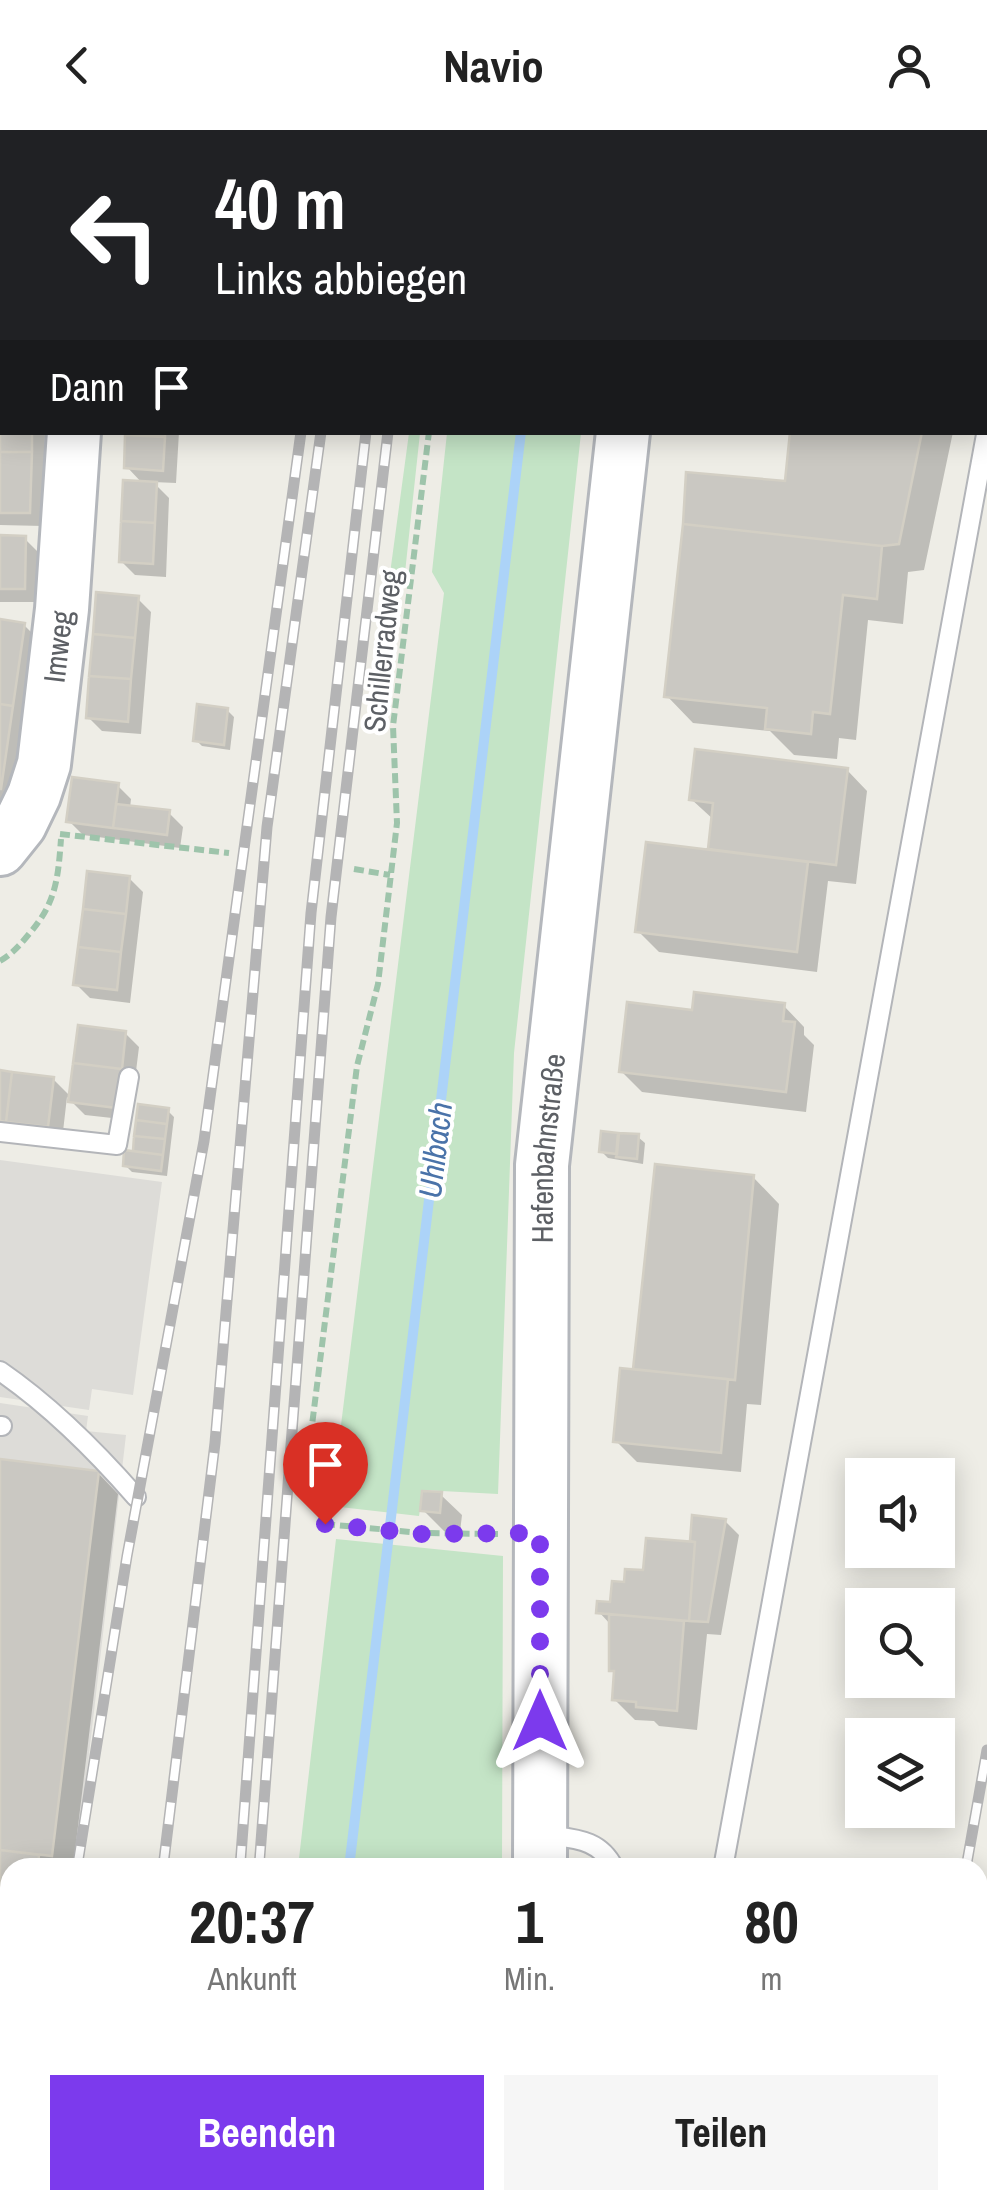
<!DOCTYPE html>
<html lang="de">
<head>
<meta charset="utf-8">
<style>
	:root { --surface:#fff; --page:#f6f6f6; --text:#222; --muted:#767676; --accent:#7c3aed }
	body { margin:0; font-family:"Archivo Narrow",sans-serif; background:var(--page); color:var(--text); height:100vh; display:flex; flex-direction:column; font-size:38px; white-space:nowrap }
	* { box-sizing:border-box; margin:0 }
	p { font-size:32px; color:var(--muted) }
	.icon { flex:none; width:55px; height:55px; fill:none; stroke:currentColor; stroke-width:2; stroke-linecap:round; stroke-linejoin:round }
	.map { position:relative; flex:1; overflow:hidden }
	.panel { position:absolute; left:0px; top:1728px; width:988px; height:352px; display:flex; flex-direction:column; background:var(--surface); border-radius:30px 30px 0 0; box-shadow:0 5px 25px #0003 }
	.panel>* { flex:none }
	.top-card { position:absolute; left:0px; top:0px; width:988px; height:305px; box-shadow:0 5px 25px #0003; background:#202124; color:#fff; overflow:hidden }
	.buttons { position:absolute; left:845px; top:1328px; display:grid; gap:20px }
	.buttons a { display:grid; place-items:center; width:110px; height:110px; border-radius:0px; background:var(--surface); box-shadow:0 5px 25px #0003; font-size:50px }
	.pin { position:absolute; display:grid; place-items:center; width:85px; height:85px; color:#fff; margin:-102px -42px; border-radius:50% 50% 50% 0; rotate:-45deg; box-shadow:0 0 10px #0007 }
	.pin .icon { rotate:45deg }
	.me { position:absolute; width:110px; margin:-55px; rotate:0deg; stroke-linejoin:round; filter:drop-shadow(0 0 8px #0008) }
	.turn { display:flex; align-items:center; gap:35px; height:210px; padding:0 50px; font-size:45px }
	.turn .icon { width:130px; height:130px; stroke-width:2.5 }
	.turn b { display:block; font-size:70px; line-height:85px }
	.then { display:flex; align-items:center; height:95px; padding:0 50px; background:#0003; gap:20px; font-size:38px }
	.eta { display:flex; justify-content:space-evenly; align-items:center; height:170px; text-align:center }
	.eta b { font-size:60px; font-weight:700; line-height:70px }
	.primary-button { display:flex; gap:20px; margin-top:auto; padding:20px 50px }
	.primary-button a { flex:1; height:115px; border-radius:0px; background:var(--accent); color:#fff; font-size:40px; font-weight:700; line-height:115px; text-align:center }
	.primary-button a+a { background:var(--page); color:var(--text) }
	header { display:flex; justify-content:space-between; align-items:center; height:130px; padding:0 50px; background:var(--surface); font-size:45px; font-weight:700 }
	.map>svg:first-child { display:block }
	.industrial { fill:#dddcd8 }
	.green { fill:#c4e4c6 }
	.shadow { fill:#0003 }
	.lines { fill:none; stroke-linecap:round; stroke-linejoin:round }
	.stream { stroke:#acd3f8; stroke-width:10 }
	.building { fill:#cac8c2; stroke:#d3cfc4; stroke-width:2.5 }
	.lane-casing { stroke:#b3b5b9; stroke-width:22 }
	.secondary-casing { stroke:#b4b7bc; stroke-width:58 }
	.path { stroke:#9ec4ab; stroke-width:6; stroke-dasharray:10 5; stroke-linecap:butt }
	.lane { stroke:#fff; stroke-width:18 }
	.secondary { stroke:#fff; stroke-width:52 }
	.rail-casing { stroke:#b4b4b5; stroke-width:11 }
	.rail { stroke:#fff; stroke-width:8; stroke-dasharray:22; stroke-linecap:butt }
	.route { stroke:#7c3aed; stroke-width:18; stroke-dasharray:0 32.4 }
	.labels { text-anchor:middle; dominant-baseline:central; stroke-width:8; stroke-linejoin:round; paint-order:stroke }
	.street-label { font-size:30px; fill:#5d6065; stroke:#fff }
	.water-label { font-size:32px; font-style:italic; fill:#4a73a9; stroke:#fff }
</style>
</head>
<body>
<header><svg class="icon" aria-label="back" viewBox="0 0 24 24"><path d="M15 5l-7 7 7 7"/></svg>Navio<svg class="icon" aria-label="person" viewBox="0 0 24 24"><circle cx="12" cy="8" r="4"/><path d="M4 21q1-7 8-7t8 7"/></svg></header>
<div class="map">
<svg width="987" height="2079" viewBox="0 0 987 2079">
	<rect width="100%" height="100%" fill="#eeede6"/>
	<path class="industrial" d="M0,1030L162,1052L133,1265L92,1259L89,1280L0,1267Z
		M0,1273L88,1286L86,1301L126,1305L76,1737L10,1738V2070H40L39,2079H0Z
		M987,1881V2079H952L953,2070H978V1934Z"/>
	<path class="green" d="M409,303H420L404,452L389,451Z
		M447,303H581L514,923L498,1364L423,1360L419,1386L331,1376L444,463L432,442Z
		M336,1409L503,1426L502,1737H298Z
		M259,2070H381L376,2079H258Z
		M414,2070H489L488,2079H415Z"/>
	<path class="shadow" d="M240,0H323L240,2Z
		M780,0H905L779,2Z
		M0,206H2V270L0,268Z
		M0,277L2,302H45L43,396L0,395Z
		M128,302H179L176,353L153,352L169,368L166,447L135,445L121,431L143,354L127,337Z
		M793,302H953L924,440L908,442L903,494L868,490L856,610L839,608L837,629L794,625L770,601L693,593L667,566L787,354Z
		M0,408L25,409L39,423L38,472H0Z
		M137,468L151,482L141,604L102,601L88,587Z
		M0,491L24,495L38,509L14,672L0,670Z
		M227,580L234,587L230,620L202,616L196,610Z
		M847,640L867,661L856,754L828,751L817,842L659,822L638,801L710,722L714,690L691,669Z
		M117,655L131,669L130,678L169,683L183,697L180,718L83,705L69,691Z
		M129,748L143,762L130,873L90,868L76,854Z
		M784,876L804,897V905L814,915L806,982L642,962L621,941L694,883Z
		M125,903L139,917L130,990L85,985L67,967L62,1010L0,1002V943L53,949L71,967Z
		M141,977L168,981L174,987L167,1046L132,1042L125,1035L135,1024Z
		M638,1007L645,1013L643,1034L608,1028L602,1022Z
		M753,1047L779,1074L761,1275L747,1274L741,1342L637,1332L616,1311L640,1243L636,1238Z
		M0,1332L98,1343L118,1364L73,1738H10V2067L5,2066L13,2079H0Z
		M441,1365L462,1385L460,1402L444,1401L423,1380Z
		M725,1391L739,1405L721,1505L707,1504L697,1600L659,1596L654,1591L635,1590L614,1569L617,1545L611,1540V1495L599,1482L613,1474L626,1454L697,1415L692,1410Z
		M987,1863V1968L978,1958V1922Z"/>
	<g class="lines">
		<path class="stream" d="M557,2V0
			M349,1738L521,302
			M308,2079L309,2070"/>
	</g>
	<path class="building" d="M238,0H302L238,2Z
		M777,0H877L777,2Z
		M0,226H2V267L0,266Z
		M0,275L2,302H32V322H0Z
		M125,302H165V307Z
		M790,302H922L899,414L882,416L683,394L686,342L785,351Z
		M125,305L165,307L163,341L124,338Z
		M0,322H32L30,383H0Z
		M123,350L157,352L155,393L121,391Z
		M121,391L155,393L153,434L119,432Z
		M683,394L882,416L877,469L843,465L830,584L813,582L811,604L765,599L767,578L664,567Z
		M0,405L26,406L25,459H0Z
		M96,462L139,466L135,508L93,504Z
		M0,489L25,493L13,576L0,574Z
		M93,504L135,508L131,549L89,546Z
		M89,546L131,549L128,592L86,588Z
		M0,574L13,576L1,659H0Z
		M197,574L228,578L224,615L193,611Z
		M695,619L848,638L836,735L708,719L713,673L689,670Z
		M72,647L119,653L113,698L66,692Z
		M116,674L170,680L167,705L113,698Z
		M646,712L808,732L797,822L635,802Z
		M87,741L130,746L126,784L83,779Z
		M83,779L126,784L121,822L78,817Z
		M78,817L121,822L117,860L73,855Z
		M694,862L785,873L783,891L795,892L786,962L619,942L627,872L692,880Z
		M78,895L126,901L122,939L73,933Z
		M73,933L122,939L117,978L68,972Z
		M0,940L12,942L6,992L0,991Z
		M12,942L54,947L48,997L6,992Z
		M138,974L169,978L167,994L136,990Z
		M136,990L167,994L165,1009L134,1006Z
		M601,1001L619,1003L617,1024L599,1022Z
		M618,1003L639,1004L637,1029L616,1027Z
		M134,1006L165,1009L163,1025L133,1021Z
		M124,1020L163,1025L161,1041L123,1036Z
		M655,1034L754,1045L735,1250L633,1239Z
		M620,1238L728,1249L721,1323L613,1312Z
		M0,1329L99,1341L52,1726L0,1720Z
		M422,1361L442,1362L440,1383L420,1381Z
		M692,1385L726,1389L708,1492L689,1491L695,1412L690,1411Z
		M646,1408L695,1412L689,1491L596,1483L597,1471L610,1472L612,1451L624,1452L625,1439L643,1440Z
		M609,1484L684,1491L677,1581L636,1577V1572L612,1570L614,1541H609Z
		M0,1720L39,1725L38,1738H10V1867L0,1866Z
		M987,1847V1957L978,1955V1906Z
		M0,1866L10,1867V1963L0,2044Z"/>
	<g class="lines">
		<defs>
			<path id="lane" d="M208,2V0
				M760,2V0
				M929,2L930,0
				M0,1002L117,1015L129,947
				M0,1241C51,1276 95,1320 136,1367
				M0,1296H2
				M547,1705C575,1709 600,1709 614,1738
				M723,1738L987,299
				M660,2079L662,2070"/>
			<g id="secondary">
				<path d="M87,2V0"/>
				<path d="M657,2V0"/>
				<path id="s1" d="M0,719L20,694L34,665L44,634L62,479L74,302"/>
				<path id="s2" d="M540,1738L542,1035L623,302"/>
				<path d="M532,2079L533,2070"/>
			</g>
		</defs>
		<use href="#lane" class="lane-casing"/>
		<use href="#secondary" class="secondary-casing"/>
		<path class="path" d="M462,2L463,0
			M0,45L2,46
			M60,704L229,723
			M354,739L390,745
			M0,831C12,824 20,815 29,804C56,773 58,749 61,709
			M305,1351L357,936L378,854L397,693L393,596L429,302
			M325,1394L421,1403L498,1404
			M341,2079L342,2070"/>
		<use href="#lane" class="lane"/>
		<use href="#secondary" class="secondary"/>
		<defs>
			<path id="rail" d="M341,2L342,0
				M362,2V0
				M404,2V0
				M424,2L425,0
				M77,1738L127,1426L204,1011L301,302
				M163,1738L215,1313L267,697L321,302
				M240,1738L311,783L366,302
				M259,1738L331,787L388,302
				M966,1738L987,1620
				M34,2079L35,2070
				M122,2079L123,2070
				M206,2079L207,2070
				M225,2079L226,2070
				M905,2079L907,2070"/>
		</defs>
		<use href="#rail" class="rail-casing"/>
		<use href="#rail" class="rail"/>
	</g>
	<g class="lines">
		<path class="route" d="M325,1394L421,1404L540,1403V1591"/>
	</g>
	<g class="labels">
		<g class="street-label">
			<text stroke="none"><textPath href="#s1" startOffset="215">Imweg</textPath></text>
			<text transform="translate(382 521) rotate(-84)">Schillerradweg</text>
			<text stroke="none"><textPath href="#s2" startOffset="720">Hafenbahnstraße</textPath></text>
		</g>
		<g class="water-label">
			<text transform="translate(435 1020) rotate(-83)">Uhlbach</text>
		</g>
	</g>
</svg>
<div class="buttons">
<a><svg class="icon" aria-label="sound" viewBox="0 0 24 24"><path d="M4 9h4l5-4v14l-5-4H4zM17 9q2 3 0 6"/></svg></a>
<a><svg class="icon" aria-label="search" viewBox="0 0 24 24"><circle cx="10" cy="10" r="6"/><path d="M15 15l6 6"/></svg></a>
<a><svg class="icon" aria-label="layers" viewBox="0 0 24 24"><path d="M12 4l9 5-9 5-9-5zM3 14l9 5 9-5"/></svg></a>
</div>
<div class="pin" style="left:325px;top:1394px;background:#d93025"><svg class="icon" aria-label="arrive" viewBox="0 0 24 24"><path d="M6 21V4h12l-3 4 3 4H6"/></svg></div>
<svg class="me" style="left:540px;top:1591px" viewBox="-20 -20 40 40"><path d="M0-17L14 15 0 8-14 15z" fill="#7c3aed" stroke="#fff" stroke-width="4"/></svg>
<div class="top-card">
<div class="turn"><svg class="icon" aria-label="left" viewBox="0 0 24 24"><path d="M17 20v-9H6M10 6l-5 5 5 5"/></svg><div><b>40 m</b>Links abbiegen</div></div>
<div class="then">Dann<svg class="icon" aria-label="arrive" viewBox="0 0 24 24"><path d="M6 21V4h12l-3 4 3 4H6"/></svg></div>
</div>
<section class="panel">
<div class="eta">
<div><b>20:37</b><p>Ankunft</p></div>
<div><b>1</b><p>Min.</p></div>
<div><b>80</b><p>m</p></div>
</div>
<div class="primary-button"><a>Beenden</a><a>Teilen</a></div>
</section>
</div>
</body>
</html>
